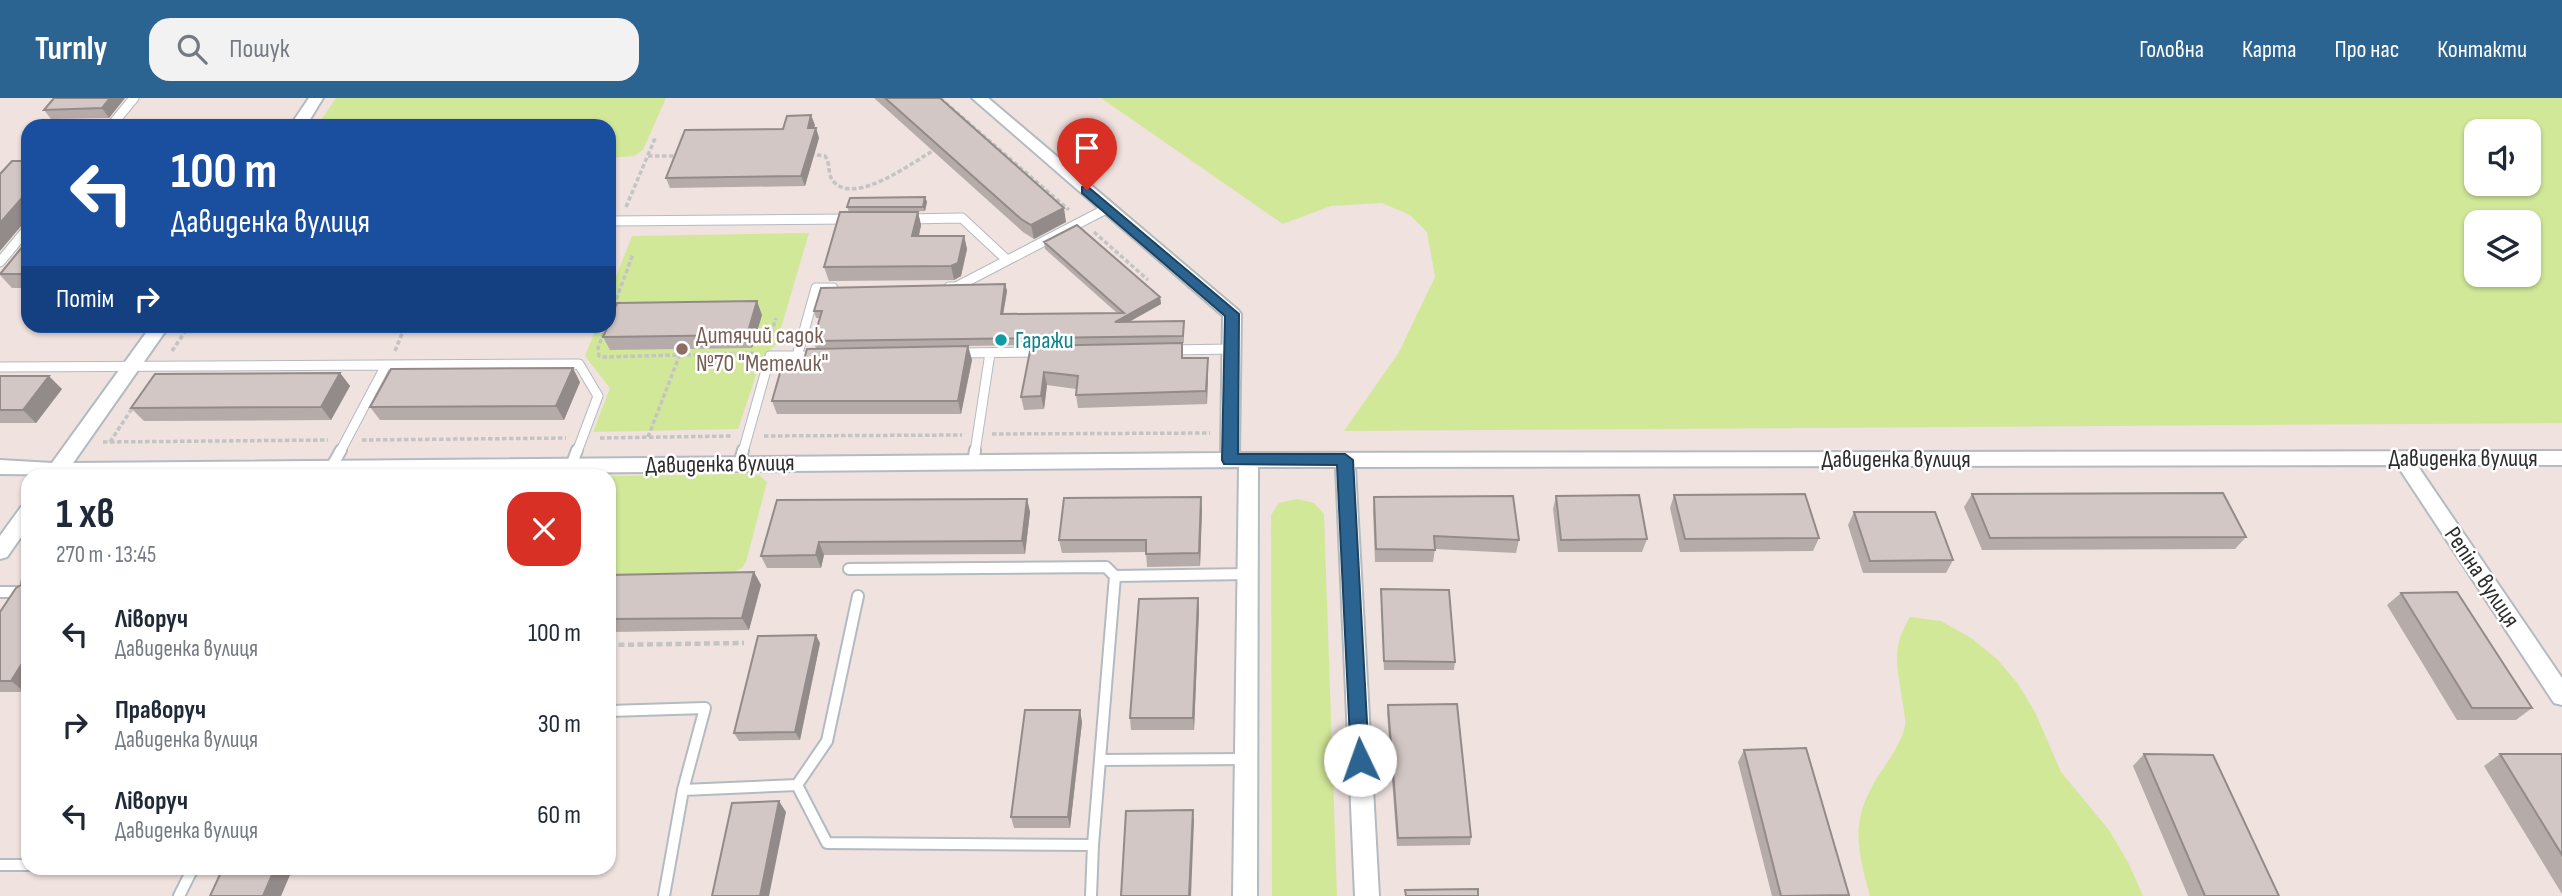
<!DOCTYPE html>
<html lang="uk">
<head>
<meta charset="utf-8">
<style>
	:root { --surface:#fff; --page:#f2f2f3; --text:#1f2937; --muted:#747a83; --accent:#2c6491 }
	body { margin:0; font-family:"Sofia Sans Condensed",sans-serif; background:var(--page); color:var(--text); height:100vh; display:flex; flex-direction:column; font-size:26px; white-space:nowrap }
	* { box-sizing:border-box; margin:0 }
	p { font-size:23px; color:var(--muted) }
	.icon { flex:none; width:38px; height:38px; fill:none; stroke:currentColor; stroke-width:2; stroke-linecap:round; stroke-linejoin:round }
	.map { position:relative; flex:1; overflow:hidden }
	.details { position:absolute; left:21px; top:371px; width:595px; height:406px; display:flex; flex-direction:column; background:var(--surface); border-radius:21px; box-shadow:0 2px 5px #0004 }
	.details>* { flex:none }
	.banner { position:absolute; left:21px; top:21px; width:595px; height:214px; border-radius:21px; box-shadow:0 2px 5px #0004; background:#1a4fa0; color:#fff; overflow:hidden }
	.controls { position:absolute; left:2464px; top:21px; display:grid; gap:14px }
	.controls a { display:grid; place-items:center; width:77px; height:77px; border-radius:14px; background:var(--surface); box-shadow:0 2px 5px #0004; font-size:35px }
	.pin { position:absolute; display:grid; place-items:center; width:60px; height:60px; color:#fff; margin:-72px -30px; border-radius:50% 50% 50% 0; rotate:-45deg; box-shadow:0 0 7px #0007 }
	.pin .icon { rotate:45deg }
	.me { position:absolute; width:77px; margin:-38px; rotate:357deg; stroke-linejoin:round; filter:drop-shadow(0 0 5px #0008) }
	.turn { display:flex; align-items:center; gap:24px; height:147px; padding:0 35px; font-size:32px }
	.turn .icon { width:91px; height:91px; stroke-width:2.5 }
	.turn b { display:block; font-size:49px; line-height:60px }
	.then { display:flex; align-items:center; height:66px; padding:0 35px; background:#0003; gap:14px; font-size:26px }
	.round { display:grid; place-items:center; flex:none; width:74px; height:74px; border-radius:21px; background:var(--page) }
	.headline { display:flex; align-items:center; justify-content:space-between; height:119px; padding:0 35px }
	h1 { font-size:42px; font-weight:700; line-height:52px }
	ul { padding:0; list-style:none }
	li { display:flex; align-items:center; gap:21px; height:91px; padding:0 35px }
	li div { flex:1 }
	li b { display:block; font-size:26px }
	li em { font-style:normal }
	header { display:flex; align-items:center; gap:42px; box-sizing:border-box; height:98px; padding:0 35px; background:var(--accent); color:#fff }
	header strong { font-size:33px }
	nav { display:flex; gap:38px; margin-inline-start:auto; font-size:24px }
	.search { width:490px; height:63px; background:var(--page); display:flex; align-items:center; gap:18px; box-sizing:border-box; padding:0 24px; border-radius:21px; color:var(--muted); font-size:26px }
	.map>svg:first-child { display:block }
	.green { fill:#d2e899; fill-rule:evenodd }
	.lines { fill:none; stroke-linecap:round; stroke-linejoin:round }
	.lane-far1-casing { stroke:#b3bbc1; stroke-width:11 }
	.lane-casing { stroke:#b3bbc1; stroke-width:14 }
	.street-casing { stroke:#b3bbc1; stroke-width:4 }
	.path-far1 { stroke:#c4c4c4; stroke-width:3.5; stroke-dasharray:4.5 2.5; stroke-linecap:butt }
	.path { stroke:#c4c4c4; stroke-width:4.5; stroke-dasharray:6 3.5; stroke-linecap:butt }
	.lane-far1 { stroke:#fff; stroke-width:9 }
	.lane { stroke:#fff; stroke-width:10 }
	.street { fill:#fff; fill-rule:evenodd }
	.wall { fill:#b5aba9 }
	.shaded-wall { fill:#938b89 }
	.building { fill:#d2c7c4; stroke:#938b89; stroke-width:2 }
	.route { fill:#2c6491; stroke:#1d415e; stroke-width:2 }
	.culture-dot { fill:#0f9aa8; stroke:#fff; stroke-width:2.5 }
	.education-dot { fill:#8d6e63; stroke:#fff; stroke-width:2.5 }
	.labels { text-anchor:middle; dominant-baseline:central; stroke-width:5; stroke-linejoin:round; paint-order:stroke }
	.education-label { font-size:24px; fill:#785e54; stroke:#fff; text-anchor:start }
	.culture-label { font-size:24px; fill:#0d838f; stroke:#fff; text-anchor:start }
	.street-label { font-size:24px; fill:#2d2d2d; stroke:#fff }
</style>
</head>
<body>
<header>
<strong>Turnly</strong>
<div class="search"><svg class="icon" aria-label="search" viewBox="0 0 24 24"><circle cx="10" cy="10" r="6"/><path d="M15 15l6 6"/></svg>Пошук</div>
<nav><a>Головна</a><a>Карта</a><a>Про нас</a><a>Контакти</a></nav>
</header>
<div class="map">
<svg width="2562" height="798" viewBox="0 0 2562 798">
	<rect width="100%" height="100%" fill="#efe2df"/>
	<path class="green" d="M336,0H666L643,52L634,58L609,60V28H317Z
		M1101,0H2562V325L1344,333L1399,254L1435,179L1427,134L1410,117L1382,105L1331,108L1283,126ZM2476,33H2529V86H2476ZM2529,124V177H2476V124Z
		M809,135L776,247L762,259L738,331L593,334L610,290L585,258L597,228H609V196L632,138Z
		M748,376L759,377L767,384L746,464L742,470L731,475L609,478V378Z
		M1297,401L1314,405L1324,416L1337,798H1272L1271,417L1279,405Z
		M1910,519L1941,523L1971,540L1997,561L2018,586L2035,614L2061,674L2109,732L2128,764L2143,798H1870C1856,747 1850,722 1880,675C1890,661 1901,645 1905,628C1906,620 1903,609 1902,601C1897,566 1891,550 1910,519Z"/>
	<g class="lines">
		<defs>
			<path id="lane-far1" d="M111,28L134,0
				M907,121L962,120L1007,162
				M609,123L850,121
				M0,164L28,130
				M949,189H956L1108,110
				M1169,252L1232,251
				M959,255L1042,254
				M797,258L816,190H833
				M0,269L579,266L598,298L577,354
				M340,354L386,267
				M743,354L770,258H818
				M975,354L990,255"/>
			<path id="lane" d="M973,364L975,352
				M739,366L743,352
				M571,368L577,352
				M331,370L341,352
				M849,471L1106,469L1115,478L1093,747
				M1115,478L1248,476
				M0,494H28
				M609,613L705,610L683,692L797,687L827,745L1093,747L1091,798
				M1100,662L1246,661
				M797,687L827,643L858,498
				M0,767H28
				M179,798L193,770
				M664,798L683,692"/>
			<path id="street" d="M309,0H323L306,28H290Z
				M972,0H988L1238,212L1241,216L1239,355L2562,353V367H2417L2562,580V607L2554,605L2397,367L1355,369L1379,798H1355L1336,369H1258L1257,798H1233L1239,369L202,378L0,376V362L52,365L151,228H169L73,365L1221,355L1223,218Z
				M28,406V429L7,459L0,461V438L21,409Z"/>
		</defs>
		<use href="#lane-far1" class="lane-far1-casing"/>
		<use href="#lane" class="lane-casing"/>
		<use href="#street" class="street-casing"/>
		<path class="path-far1" d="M940,0L1069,112
			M810,56L825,58C831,66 827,76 833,83C855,109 914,63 936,51
			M648,58H678
			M626,109L656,38
			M1094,134L1148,182
			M609,221L633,156
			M606,228L598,250L599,258L604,259L755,255
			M769,242L776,220
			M172,253L189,228
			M395,253L405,228
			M992,336L1210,335
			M764,338L962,337
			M648,339L682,251
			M600,340L731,338
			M362,342L566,340
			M103,344L328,342
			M110,344L135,306"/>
		<path class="path" d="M609,547L744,545"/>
		<use href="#lane-far1" class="lane-far1"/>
		<use href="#lane" class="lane"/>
		<use href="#street" class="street"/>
	</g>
	<path class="wall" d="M125,0L109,20L51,21L44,12Z
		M874,0H940L1066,124L1034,141L1023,134Z
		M815,27L814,30H816L819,40L805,88L670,90L666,80L783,31Z
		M925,99L927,104L925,113L849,114L847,109Z
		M918,114L921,127L919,138H964L967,151L961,178L954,182L829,183L824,169Z
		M1044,144L1160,199L1161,206L1129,224L1184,230V245L816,250L813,243L820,220H816L814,213L1005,186L1007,193L1003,216L1117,215L1045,151Z
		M28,148V190H12L0,177Z
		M762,217L752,250L610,252L603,239Z
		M968,248L972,262L961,316H777L772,303L802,268Z
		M1031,248L1183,260L1208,273L1207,306L1078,310L1076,297V291L1047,287L1044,311L1024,312L1021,299Z
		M340,275L350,288L331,322L144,323L131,310Z
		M0,278L62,291L36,325H0Z
		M580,284L564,322H380L370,309Z
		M1972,396L2246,439L2235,451L1982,452L1964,409Z
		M1674,397L1819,440L1813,453L1680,454L1670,410Z
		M1556,398L1647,441L1642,454H1558L1553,411Z
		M1374,399L1519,442L1516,455L1435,451L1433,464H1375L1373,412Z
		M1027,401L1030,414L1025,456L824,457L821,470H767L761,458L777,402Z
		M1202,412L1200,468L1147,469L1146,454L1062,455L1059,442Z
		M1854,414L1953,462L1946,475H1863L1848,427Z
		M28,472V589L25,594H0V514L21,487Z
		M754,474L761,487L749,532L609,534V477Z
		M1381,491L1455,564L1454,572H1384L1381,500Z
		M2401,495L2532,610L2516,622H2457L2387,507Z
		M1198,500L1199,513L1194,632H1131L1130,620Z
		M820,545L800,642L739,643L734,635Z
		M1388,607L1471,739L1470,747L1397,748L1387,615Z
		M1082,624L1070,730H1014L1011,719Z
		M1744,652L1849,797L1848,798H1772L1738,664Z
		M2144,656L2279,798H2188L2133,668Z
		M2500,656H2562V796L2484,668Z"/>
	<path class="shaded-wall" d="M110,0H125L109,20L102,10Z
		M811,17L815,27L811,40L808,30Z
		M816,30L819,40L805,88L801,78Z
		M28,93V120L0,153V125Z
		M925,99L927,104L925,113L923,109Z
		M1064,110L1066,124L1034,141L1031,127Z
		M918,114L921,127L916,151L912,138Z
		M964,138L967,151L961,178L954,182L951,168Z
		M1005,186L1007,193L1002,223L1001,216Z
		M1160,199L1161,206L1116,231L1115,224Z
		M757,203L762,217L752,250L747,237Z
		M968,248L972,262L961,316L958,303Z
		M1208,260V273L1207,306L1206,293Z
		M573,270L580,284L564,322L556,308Z
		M1044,274L1047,287L1044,311L1041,298Z
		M340,275L350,288L331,322L321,309Z
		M49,278L62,291L36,325L23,312Z
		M1201,399L1202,412L1200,468L1199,455Z
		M1027,401L1030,414L1025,456L1022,443Z
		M819,444L824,457L821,470L816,457Z
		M754,474L761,487L749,532L742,520Z
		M1198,500L1199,513L1194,632L1193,620Z
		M816,537L820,545L800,642L795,634Z
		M28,556V589L25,594L11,583Z
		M1080,612L1082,624L1070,730L1068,719Z
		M779,703L786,714L769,798H760Z
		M1193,712L1194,723L1191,798H1189Z
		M275,770H293L281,798H263Z"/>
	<path class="building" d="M54,0H110L102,10L44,12Z
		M885,0H940L1064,110L1031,127L1021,121Z
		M811,17L808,30H816L801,78L666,80L685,32L783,31L787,18Z
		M12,63H28V93L0,125V76Z
		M925,99L923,109H847L850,100Z
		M840,114H918L912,138H964L958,165L951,168L824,169Z
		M1077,127L1160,199L1115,224L1184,223L1183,238L813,243L822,213H814L821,190L1005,186L1001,216L1124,215L1044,144Z
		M23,148H28V176H0Z
		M757,203L747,237L603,239L608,228H609V224L617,205Z
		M1182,245V260H1208L1206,293L1076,297L1078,278L1044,274L1041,298L1021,299L1031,248Z
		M968,248L958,303H772L782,268H802L807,251Z
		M573,270L556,308L370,309L391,271Z
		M340,275L321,309L131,310L155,276Z
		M0,278H49L23,312H0Z
		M2223,395L2246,439L1990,440L1972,396Z
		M1805,396L1819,440L1685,441L1674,397Z
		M1639,397L1647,441L1561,442L1556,398Z
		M1513,398L1519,442L1434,438L1435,452L1376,451L1374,399Z
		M1201,399L1199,455L1146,456V442H1059L1064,400Z
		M1027,401L1022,443L819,444L816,457L761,458L777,402Z
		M1854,414H1935L1953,462L1870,463Z
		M28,472V556L11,583H0V514L16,490L21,487L22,481Z
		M754,474L742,520L609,521V477Z
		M1381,491L1449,492L1455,564L1384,563Z
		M2457,494L2532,610H2472L2401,495Z
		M1198,500L1193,620H1130L1139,501Z
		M816,537L795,634L734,635L758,538Z
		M1457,606L1471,739L1398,740L1388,607Z
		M1025,612H1080L1068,719H1011Z
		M1806,650L1849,797L1781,798L1744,652Z
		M2144,656L2213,657L2279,798H2205Z
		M2500,656H2562V757Z
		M779,703L760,798H712L732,705Z
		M1193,712L1189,798H1121L1126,713Z
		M223,770H275L263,798H210Z
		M1478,791V798H1406L1405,792Z"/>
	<path class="route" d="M1087,88L1239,216L1238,356H1345L1353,362L1369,662L1367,667L1360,670L1354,667L1351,662L1337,367L1224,366L1222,362L1225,218L1082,95V89Z"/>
	<circle class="culture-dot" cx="1001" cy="242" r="7"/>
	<circle class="education-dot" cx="682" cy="251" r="7"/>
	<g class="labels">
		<g class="education-label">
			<text x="696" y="237">Дитячий садок<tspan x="696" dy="28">№70 "Метелик"</tspan></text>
		</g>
		<g class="culture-label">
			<text x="1015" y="242">Гаражи</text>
		</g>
		<g class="street-label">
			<text x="2463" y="360">Давиденка вулиця</text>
			<text x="1896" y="361">Давиденка вулиця</text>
			<text transform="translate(720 366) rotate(-1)">Давиденка вулиця</text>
			<text transform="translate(2482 479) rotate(56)">Репiна вулиця</text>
		</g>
	</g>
</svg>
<div class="controls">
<a><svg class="icon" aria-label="sound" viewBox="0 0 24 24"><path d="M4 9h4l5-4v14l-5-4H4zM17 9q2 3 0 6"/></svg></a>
<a><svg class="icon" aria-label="layers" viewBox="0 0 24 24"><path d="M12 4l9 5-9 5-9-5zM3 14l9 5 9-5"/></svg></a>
</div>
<div class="pin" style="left:1087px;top:92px;background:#d93025"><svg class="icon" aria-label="arrive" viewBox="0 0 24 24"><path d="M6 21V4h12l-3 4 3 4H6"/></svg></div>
<svg class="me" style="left:1360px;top:662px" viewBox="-20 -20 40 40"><circle r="19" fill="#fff"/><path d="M0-13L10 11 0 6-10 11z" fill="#2c6491"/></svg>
<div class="banner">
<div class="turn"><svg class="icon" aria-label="left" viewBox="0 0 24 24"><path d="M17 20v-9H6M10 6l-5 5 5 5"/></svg><div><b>100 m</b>Давиденка вулиця</div></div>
<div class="then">Потім<svg class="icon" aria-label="right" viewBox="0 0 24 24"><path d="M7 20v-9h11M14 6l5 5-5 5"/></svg></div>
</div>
<section class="details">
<div class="headline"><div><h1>1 хв</h1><p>270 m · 13:45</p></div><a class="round" style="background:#d93025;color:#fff"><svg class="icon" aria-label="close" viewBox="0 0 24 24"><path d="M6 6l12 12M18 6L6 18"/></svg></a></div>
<ul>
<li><svg class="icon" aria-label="left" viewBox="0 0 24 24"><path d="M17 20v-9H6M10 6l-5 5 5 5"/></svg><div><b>Ліворуч</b><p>Давиденка вулиця</p></div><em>100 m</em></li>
<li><svg class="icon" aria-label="right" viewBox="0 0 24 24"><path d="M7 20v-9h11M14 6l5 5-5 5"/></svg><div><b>Праворуч</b><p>Давиденка вулиця</p></div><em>30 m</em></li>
<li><svg class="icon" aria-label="left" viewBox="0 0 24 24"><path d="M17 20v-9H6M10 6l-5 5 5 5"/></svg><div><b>Ліворуч</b><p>Давиденка вулиця</p></div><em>60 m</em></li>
</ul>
</section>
</div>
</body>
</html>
